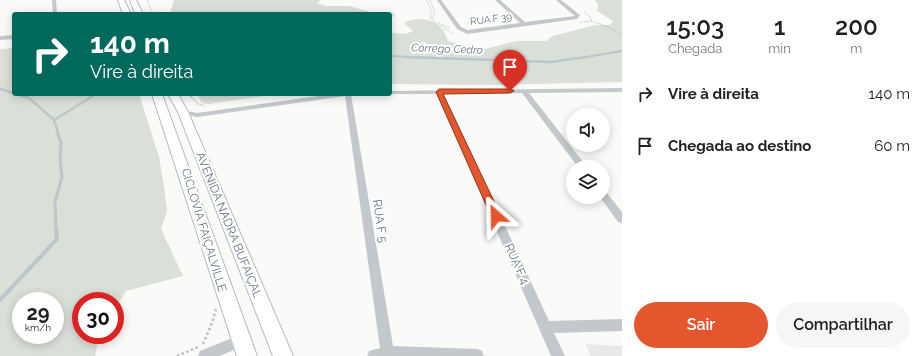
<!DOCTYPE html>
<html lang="pt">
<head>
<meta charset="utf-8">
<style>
	:root { --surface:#fff; --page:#f6f6f6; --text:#222; --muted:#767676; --accent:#e4572e }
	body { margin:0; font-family:Raleway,sans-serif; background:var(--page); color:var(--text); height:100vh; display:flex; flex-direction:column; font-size:15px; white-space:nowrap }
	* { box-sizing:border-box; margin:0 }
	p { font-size:13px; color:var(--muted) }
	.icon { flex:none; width:22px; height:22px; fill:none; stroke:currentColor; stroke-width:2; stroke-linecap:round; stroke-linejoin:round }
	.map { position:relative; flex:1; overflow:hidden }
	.side { display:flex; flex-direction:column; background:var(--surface); width:300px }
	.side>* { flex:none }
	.hud { position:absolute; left:12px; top:12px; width:380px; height:84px; border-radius:4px; box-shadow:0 2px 10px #0003; background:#00695c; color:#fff; overflow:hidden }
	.tools { position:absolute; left:566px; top:108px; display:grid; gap:8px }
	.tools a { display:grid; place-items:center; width:44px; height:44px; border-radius:50%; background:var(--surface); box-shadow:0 2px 10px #0003; font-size:20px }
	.speed { position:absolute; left:12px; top:292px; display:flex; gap:8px; font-size:20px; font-weight:700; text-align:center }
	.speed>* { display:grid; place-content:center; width:52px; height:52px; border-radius:50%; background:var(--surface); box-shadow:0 2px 10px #0003; line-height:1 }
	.speed small { font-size:10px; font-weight:400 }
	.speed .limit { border:6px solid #d22; background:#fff; color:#111 }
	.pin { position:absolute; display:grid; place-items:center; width:34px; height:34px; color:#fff; margin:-41px -17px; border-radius:50% 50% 50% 0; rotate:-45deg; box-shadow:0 0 4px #0007 }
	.pin .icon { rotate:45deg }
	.me { position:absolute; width:44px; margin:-22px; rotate:335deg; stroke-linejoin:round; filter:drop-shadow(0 0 3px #0008) }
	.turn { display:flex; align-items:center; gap:14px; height:84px; padding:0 12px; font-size:18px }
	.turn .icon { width:52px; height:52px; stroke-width:2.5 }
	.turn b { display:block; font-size:28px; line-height:34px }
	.eta { display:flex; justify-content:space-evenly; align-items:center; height:68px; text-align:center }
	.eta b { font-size:24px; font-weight:600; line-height:28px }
	.primary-button { display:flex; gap:8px; margin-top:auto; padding:8px 12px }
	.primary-button a { flex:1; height:46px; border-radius:24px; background:var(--accent); color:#fff; font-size:16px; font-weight:600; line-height:46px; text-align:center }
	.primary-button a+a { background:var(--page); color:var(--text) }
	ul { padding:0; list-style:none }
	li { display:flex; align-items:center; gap:12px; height:52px; padding:0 12px }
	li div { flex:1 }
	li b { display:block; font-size:15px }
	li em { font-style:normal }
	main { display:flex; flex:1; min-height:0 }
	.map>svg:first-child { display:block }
	.built { fill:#e8e9e9 }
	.green { fill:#dadfd7; fill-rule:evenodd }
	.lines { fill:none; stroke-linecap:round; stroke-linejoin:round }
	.stream-far3 { stroke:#bbc7cb; stroke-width:2 }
	.stream-far2 { stroke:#bbc7cb; stroke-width:2.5 }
	.stream-far1 { stroke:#bbc7cb; stroke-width:3 }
	.stream { stroke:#bbc7cb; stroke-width:4 }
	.secondary-casing { stroke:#b3babf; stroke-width:2 }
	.path-far2 { stroke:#bbbfc2; stroke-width:1; stroke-dasharray:1 1; stroke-linecap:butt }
	.path-far1 { stroke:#bbbfc2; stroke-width:1.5; stroke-dasharray:1.5 1.5; stroke-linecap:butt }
	.path { stroke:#bbbfc2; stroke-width:2.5; stroke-dasharray:2.5 2.5; stroke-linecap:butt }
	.minor { fill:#c3c8cc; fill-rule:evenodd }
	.tertiary { fill:#c3c8cc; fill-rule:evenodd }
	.secondary { fill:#fff; fill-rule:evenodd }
	.route { fill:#e4572e; stroke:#94391e }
	.labels { text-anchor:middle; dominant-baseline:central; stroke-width:4; stroke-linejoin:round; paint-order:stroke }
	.far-street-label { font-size:10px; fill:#657683; stroke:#fff }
	.far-water-label { font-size:11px; font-style:italic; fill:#60757c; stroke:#fff }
	.street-label { font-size:12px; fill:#657683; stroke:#fff }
</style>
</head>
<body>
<main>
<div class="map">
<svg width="622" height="356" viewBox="0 0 622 356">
	<rect width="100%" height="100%" fill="#fafaf8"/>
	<path class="built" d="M585,344L622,346V356H591Z"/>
	<path class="green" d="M174,0H321L317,3L327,6H350L373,13H393L395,16L390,18V14H170Z
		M595,0H622V82L490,85L390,84V32C398,34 405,35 413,31L404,23C416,16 434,18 442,29C445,32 446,37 448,41L482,50L516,41H546L553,36L576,30L595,25H610L613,21L597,11L598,5Z
		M14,48V94H139L159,157L164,186L167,212L161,229L183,276L126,291L115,308V301H81V335H99L95,356H0V49ZM21,301H55V335H21Z
		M197,94H276L209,104L202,103Z"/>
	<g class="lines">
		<path class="stream-far3" d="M390,56L431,58
			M580,58L622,51"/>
		<path class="stream-far2" d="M404,57L551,62L586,57
			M0,89L14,93
			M16,94L29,98L54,120L58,132
			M54,120L96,94"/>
		<path class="stream-far1" d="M56,229L55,202L62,177L60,159L61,143L57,131"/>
		<path class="stream" d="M0,300L57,239L56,228"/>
		<defs>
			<path id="secondary" d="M118,0H124L131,14H123Z
				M130,0H136L143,14H135Z
				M152,94H162L257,356H237Z
				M168,94H178L188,112L293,356H273L178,112Z"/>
		</defs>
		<use href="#secondary" class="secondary-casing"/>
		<path class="path-far2" d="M147,0L153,14
			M427,0L432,12L430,14L431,19L453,34
			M430,0L435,13L432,19
			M591,21L606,26L622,35
			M580,22L591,21V18L584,11
			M439,23L450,28"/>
		<path class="path-far1" d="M189,94L198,104L205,106"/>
		<path class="path" d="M203,344L212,323L216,309
			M177,356L198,347"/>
		<path class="minor" d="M52,0H56L57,14H53Z
			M437,0H441L461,27L468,30L520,23L495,0H500L525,22L575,16L556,0H561L580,15L577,19L467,34L457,29Z
			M622,88V92L529,93L587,167H578L522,93L444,94L549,321L622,319V331L554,333L565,356H551L437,94H387H390V91Z
			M332,94H351L393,346L477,349L482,351L484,356H367L369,351L380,348L345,96L197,117L180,114L179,112L183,110L197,113Z
			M603,191L606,192L622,212V223L618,222L600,197H603Z
			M242,334L247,336L249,340L247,344L220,356H198L200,351Z"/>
		<path class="tertiary" d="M14,35V39L0,40V36Z"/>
		<use href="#secondary" class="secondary"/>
	</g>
	<path class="route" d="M439,89H510L514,91L510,93L443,94L501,216L499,219H492L491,216L436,92Z"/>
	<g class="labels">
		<g class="far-street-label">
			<text transform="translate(491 19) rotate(-7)">RUA F 39</text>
		</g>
		<g class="far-water-label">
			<text transform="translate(447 49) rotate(2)">Córrego Cedro</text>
		</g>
		<g class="street-label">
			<text transform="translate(380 221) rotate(82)">RUA F 5</text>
			<text transform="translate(229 225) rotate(68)">AVENIDA NADRA BUFAIÇAL</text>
			<text transform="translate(204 230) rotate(73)">CICLOVIA FAIÇALVILLE</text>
			<text transform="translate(517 264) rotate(66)">RUA F 4</text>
		</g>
	</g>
</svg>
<div class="tools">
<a><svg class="icon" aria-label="sound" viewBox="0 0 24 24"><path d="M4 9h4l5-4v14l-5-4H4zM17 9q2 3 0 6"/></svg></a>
<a><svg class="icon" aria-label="layers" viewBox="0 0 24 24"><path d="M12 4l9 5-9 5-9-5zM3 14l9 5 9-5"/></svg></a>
</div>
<div class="speed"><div>29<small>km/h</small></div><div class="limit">30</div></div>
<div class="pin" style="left:510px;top:91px;background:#d93025"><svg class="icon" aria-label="arrive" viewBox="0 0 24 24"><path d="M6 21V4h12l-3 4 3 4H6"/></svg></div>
<svg class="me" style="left:496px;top:216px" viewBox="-20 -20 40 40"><path d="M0-17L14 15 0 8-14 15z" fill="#e4572e" stroke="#fff" stroke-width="4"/></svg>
<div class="hud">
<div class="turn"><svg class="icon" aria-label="right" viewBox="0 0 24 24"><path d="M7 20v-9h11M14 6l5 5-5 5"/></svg><div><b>140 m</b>Vire à direita</div></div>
</div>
</div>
<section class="side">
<div class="eta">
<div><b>15:03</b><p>Chegada</p></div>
<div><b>1</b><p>min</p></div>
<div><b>200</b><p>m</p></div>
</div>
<ul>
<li><svg class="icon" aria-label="right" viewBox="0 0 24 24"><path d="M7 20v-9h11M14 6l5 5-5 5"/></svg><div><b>Vire à direita</b></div><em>140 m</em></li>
<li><svg class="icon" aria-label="arrive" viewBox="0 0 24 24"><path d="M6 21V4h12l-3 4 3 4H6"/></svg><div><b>Chegada ao destino</b></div><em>60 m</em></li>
</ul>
<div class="primary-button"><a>Sair</a><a>Compartilhar</a></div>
</section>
</main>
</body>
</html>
